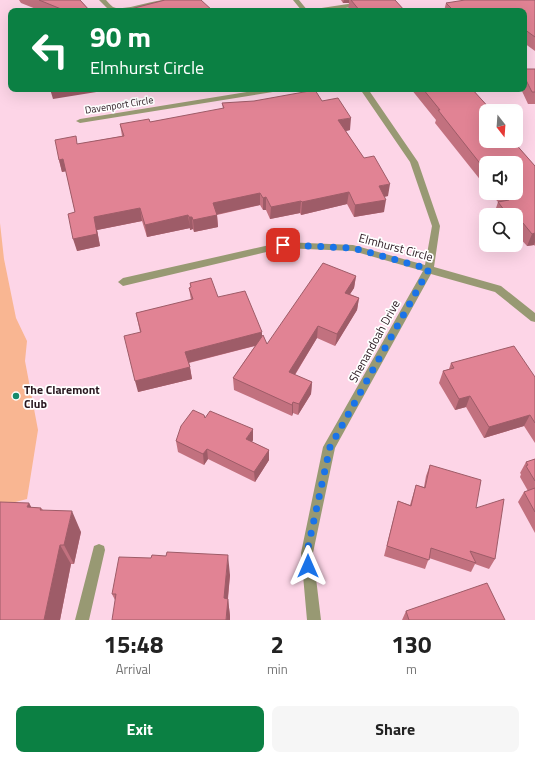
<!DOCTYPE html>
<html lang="en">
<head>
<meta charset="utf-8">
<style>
	:root { --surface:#fff; --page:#f6f6f6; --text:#222; --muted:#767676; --accent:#0b8043 }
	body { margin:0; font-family:"Titillium Web",sans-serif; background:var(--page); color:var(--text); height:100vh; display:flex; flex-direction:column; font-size:15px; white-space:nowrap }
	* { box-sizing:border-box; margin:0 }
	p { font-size:13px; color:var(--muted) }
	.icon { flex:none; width:22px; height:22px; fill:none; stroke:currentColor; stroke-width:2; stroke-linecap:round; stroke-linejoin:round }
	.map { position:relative; height:620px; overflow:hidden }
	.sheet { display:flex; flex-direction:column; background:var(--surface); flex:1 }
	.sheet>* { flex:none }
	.guide { position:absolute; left:8px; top:8px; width:519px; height:84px; border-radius:8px; box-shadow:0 4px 16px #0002; background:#0b8043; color:#fff; overflow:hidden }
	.needle { width:26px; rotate:163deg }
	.fabs { position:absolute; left:479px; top:104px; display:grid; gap:8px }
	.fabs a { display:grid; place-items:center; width:44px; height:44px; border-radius:8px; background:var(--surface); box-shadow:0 4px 16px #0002; font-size:20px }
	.pin { position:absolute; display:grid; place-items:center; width:34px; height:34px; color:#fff; margin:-17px; border-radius:8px; box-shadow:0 2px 6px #0006 }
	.me { position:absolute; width:44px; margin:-22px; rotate:0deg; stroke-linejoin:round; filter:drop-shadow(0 0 3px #0008) }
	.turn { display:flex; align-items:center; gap:14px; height:84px; padding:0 16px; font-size:18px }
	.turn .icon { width:52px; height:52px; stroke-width:2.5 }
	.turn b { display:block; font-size:28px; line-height:34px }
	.eta { display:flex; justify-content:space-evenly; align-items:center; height:68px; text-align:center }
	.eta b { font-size:24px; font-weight:700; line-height:28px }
	.primary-button { display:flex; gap:8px; margin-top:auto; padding:8px 16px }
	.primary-button a { flex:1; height:46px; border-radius:8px; background:var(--accent); color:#fff; font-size:16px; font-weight:700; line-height:46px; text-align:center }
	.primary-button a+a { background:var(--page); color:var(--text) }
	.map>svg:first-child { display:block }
	.green { fill:#f9b692 }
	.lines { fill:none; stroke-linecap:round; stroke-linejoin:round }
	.street { fill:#989973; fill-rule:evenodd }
	.wall { fill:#c2717f }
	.shaded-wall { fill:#9e5c68 }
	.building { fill:#e18394; stroke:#9e5c68 }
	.route { stroke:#1a73e8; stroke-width:7; stroke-dasharray:0 12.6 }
	.poi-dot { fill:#168b6c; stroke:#fff; stroke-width:1.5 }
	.labels { text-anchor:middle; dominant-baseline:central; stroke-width:3.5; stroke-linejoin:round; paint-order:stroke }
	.far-street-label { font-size:10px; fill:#291820; stroke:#fff }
	.street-label { font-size:12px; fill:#291820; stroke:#fff }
	.poi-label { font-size:12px; font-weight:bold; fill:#291820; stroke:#fff; text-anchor:start }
</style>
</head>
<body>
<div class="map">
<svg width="535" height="620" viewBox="0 0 535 620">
	<rect width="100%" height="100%" fill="#fdd5e7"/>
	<path class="green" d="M0,223L4,259L16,318L27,341L25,361L38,430L27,499L0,506Z"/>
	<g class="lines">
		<path class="street" d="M99,0H106C108,2 110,5 113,7C123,12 152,0 166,0L129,11L108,9Z
			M293,0H299L308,11H302Z
			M361,2L364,4L363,5L328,11H312L315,9Z
			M265,89H283L279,91L80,123L76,121L80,119Z
			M360,89H368L418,162L440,226L434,267L501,286L535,313V322L531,321L495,292L431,274L335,448L313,553L321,620H307L301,553L323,447L423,271L353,251L283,248L123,286L118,282L123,278L283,242L353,245L425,265L432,226L410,162Z
			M99,544L104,546L105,550L89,620H75L93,550L94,546Z"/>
	</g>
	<path class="wall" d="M19,0H80L90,11H41L21,3Z
		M341,0H395L405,11H349L348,10L349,3H343Z
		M535,0V51L524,43V11H444L446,3Z
		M524,69H535V104H528L521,89H524Z
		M411,89H472L491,110L490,111H486L535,166V246L534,245L527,246L518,236H516V215H495L494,214L498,202L490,193H516L486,163V187L435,123L436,120Z
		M322,101L350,130L346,131L388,196L384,197V212L354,217L347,204L301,215L300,213L270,219L266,210H263L260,205L217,215L218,227L194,232L193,229L190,230V228L147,237L142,221L97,230L100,246L77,251L75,212L66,171L62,172L59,160L78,144L122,136L120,124L150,122L223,109L222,103Z
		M356,276L354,288L350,294L359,298L357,310L335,346L317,338L295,375L312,382L311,394L298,415L293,413L292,416L234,390L233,378L255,346L189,363L192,379L138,392L140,332L136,313L191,300L189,288L191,287L190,283L218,297L262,336L267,344Z
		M451,363L535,377V443L524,426L484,438L466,407L455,410L439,383L443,371L449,369Z
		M205,418L253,440L252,442L269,450V460L255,482L208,459L204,465L178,452L176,441Z
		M535,459V533L518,502L524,492L528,491L520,477L521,474L520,473L526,462Z
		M430,465L476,508L495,559L489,569L475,564L471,572L429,558L425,569L384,556L398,501L410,505L416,485L424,487L426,476Z
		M29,503L31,507L41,508L43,510L81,532L74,564H71L60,620H0Z
		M230,575L228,599L230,616L115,600L112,594Z
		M406,611L505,620H402Z"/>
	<path class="shaded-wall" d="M344,0H349V3H343Z
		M50,89H115L53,99Z
		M351,118L350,130L337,133L338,120Z
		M63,159L67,171L62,172L59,160Z
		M390,184L388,196L377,198L379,186Z
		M349,192L347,204L301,215L302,202Z
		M260,193V205L214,215L213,203Z
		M266,197V210H263V198Z
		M386,200L384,212L354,217L355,205Z
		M301,201L300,213L270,219L271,207Z
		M140,208L142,221L97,230L100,246L77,251L73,239L94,217Z
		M188,215L190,228L147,237L145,225Z
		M217,215L218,227L194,232L193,220Z
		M189,217H192L193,229L190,230Z
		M523,223L518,236H516V225Z
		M535,233V242L534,245L527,246L532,234Z
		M356,276L354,288L343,305L345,293Z
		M359,298L357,310L335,346L337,334Z
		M318,326L317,338L289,384V372Z
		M262,332V344L187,363L185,352Z
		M190,367L192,379L138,392L135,381Z
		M312,382L311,394L298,415L299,404Z
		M470,396L466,407L455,410L459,399Z
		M293,402V413L292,416V405Z
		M530,415L524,426L484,438L489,427Z
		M253,429V440L247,450L246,439Z
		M207,449L208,459L204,465L203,454Z
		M269,450V460L255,482L254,472Z
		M29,503L40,524L27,507Z
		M72,511L81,532L74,564L64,545Z
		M60,545L71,564L60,620H44Z
		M228,555L230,575L226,616L224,598Z
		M228,599L230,616V620H226Z"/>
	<path class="building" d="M39,0H80L90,11H66Z
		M165,0H201L213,11H123Z
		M351,0H395L405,11H360Z
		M465,0H535V37L524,29V11H454L446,3Z
		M524,69H535V92H532L524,76Z
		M423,89H472L491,110L484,108L487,111H486V141H513L535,166V233L532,234L523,223L516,225V215H508L498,202L509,200L504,193H516V163H486V171L438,110H440Z
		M315,90L322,101L338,98L351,118L338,120L364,158L374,156L390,184L379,186L386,200L355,205L349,192L302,202L301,201L271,207L266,197L263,198L260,193L213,203L217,215L193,220L192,217H189L188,215L145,225L140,208L94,217L97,234L73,239L68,214L75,212L63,159L59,160L55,140L76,136L77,144L124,136L120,124L149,119L150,122L224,108L222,103L254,101Z
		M323,263L356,276L345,293L359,298L337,334L318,326L289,372L312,382L299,404L293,402L292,405L233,378L263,335L267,344Z
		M211,278L218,297L245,291L262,332L185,352L190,367L135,381L124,336L141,332L136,313L193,299L189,288L191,287L190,283Z
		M514,346L535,377V423L530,415L489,427L470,396L459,399L443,371L454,368L451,363Z
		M193,410L204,415L205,418L210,411L253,429L246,439L269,450L254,472L207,449L203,454L176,441L181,426Z
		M535,459V481L526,466L528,465L526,462Z
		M430,465L481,480L476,508L504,499L495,559L470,551L476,563L431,548L429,560L387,546L398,501L411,506L416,485L425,488Z
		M535,488V512L524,492Z
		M0,502L29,503L27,507L41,508L40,510L72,511L64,545H60L44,620H0Z
		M167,552L228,555L224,598L228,599L226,620H112L116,594H112L119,557L151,558L152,555L166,556Z
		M487,583L505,620H409L406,611Z"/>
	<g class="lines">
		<path class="route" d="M283,245L353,248L429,269L330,447L307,552L308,566"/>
	</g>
	<circle class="poi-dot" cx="16" cy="396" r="4"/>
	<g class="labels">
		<g class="far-street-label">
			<text transform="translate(119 105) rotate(-9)">Davenport Circle</text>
		</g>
		<g class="street-label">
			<text transform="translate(396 247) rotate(15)">Elmhurst Circle</text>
			<text transform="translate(374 341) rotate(-61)">Shenandoah Drive</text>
		</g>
		<g class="poi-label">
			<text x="24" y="389">The Claremont<tspan x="24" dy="14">Club</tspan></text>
		</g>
	</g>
</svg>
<div class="fabs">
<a><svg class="needle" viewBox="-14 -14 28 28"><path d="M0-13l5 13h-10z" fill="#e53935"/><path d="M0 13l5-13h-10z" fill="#767676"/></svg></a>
<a><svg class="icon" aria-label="sound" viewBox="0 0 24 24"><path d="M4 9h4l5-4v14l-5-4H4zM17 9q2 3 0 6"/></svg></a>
<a><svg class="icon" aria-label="search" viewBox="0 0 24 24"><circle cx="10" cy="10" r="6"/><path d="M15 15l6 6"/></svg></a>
</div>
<div class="pin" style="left:283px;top:245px;background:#d93025"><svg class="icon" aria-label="arrive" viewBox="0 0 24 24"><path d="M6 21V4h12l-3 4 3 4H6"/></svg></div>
<svg class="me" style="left:308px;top:566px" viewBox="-20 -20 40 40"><path d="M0-17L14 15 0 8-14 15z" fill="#1a73e8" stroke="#fff" stroke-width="4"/></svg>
<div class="guide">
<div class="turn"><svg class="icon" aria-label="left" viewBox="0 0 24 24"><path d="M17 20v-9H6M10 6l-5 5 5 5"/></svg><div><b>90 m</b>Elmhurst Circle</div></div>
</div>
</div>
<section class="sheet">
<div class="eta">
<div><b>15:48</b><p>Arrival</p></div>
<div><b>2</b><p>min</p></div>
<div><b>130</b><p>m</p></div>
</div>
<div class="primary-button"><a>Exit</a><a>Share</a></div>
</section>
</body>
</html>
